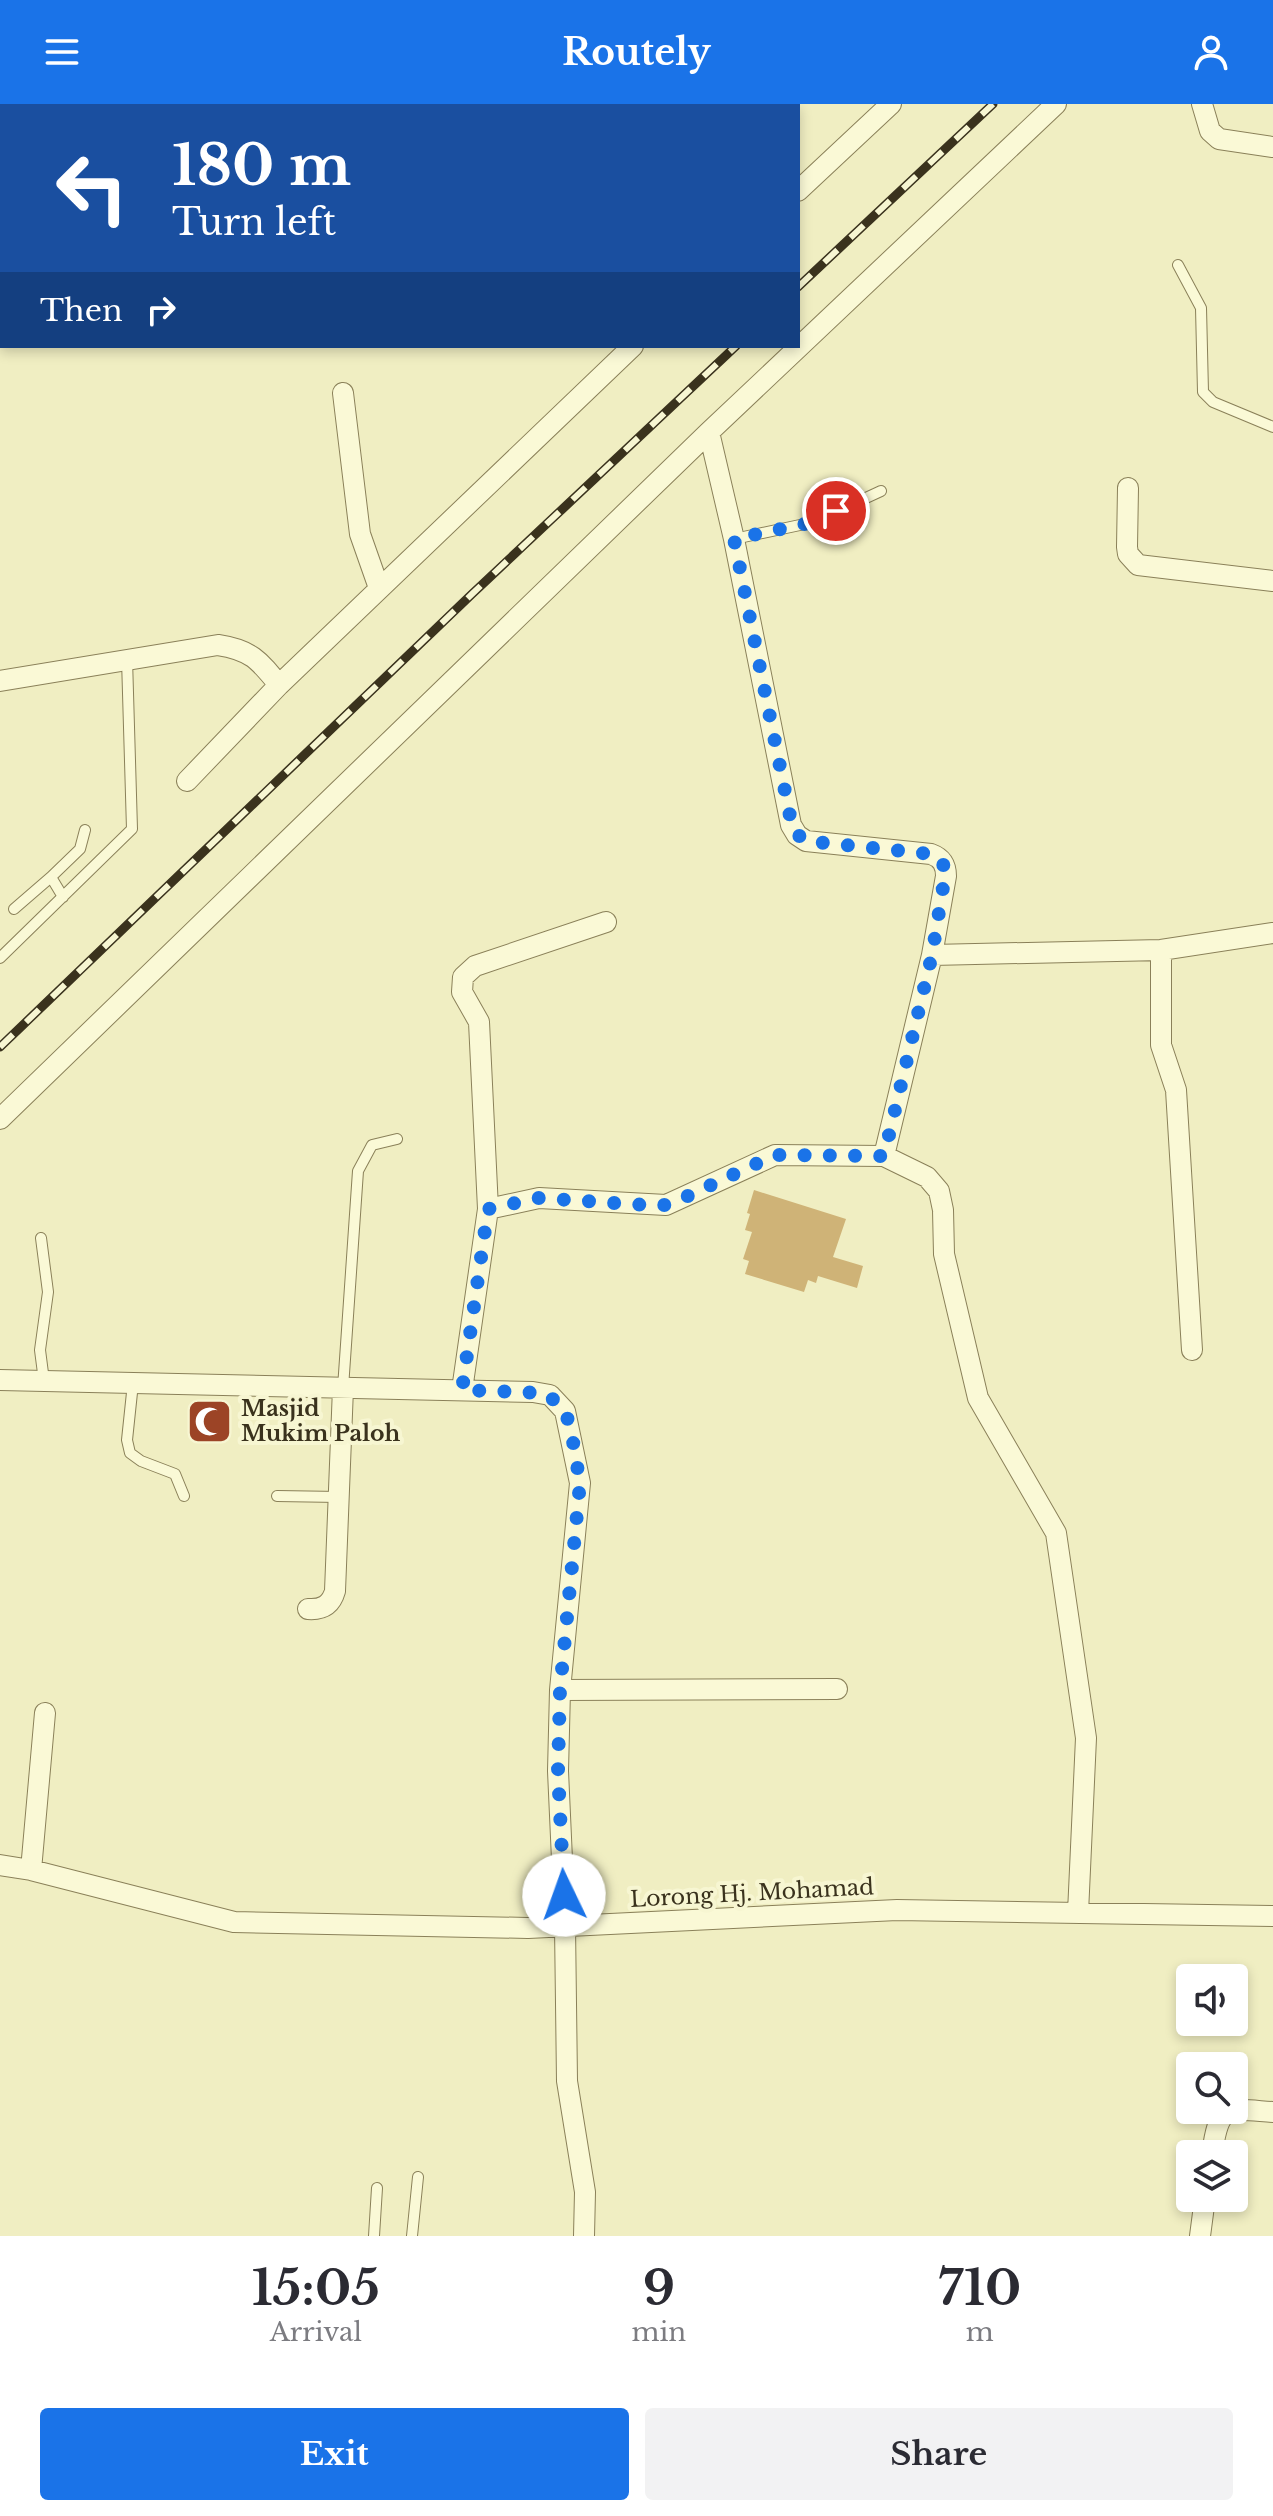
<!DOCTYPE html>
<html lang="en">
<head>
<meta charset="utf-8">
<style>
	:root { --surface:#fff; --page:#f2f2f3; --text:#2b2b33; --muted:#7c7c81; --accent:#1a73e8 }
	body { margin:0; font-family:"Libre Baskerville",serif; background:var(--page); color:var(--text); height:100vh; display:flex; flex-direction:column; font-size:30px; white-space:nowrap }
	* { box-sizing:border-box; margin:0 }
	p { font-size:26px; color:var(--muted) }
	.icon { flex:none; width:44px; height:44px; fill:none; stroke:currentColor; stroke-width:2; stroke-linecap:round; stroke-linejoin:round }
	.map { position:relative; height:2132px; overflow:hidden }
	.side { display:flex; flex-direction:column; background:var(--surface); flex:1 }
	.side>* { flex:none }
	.hud { position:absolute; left:0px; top:0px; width:800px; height:244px; box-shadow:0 4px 12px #0003; background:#1a4fa0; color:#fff; overflow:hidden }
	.tools { position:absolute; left:1176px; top:1860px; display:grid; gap:16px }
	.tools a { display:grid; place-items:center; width:72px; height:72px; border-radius:8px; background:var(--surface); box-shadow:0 4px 12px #0003; font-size:40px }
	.pin { position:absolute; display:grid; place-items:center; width:68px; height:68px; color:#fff; margin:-34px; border:4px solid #fff; border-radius:50%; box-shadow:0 2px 8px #0007 }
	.me { position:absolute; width:88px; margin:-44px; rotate:357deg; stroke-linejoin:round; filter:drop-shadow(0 0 6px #0008) }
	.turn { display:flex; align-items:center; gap:28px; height:168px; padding:0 40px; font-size:36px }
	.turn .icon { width:104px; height:104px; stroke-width:2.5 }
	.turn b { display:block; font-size:56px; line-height:68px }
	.then { display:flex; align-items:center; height:76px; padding:0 40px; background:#0003; gap:16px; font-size:30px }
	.eta { display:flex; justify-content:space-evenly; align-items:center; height:136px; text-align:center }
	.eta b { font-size:48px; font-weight:800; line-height:56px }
	.cta { display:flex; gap:16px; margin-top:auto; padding:16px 40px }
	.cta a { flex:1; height:92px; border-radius:8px; background:var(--accent); color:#fff; font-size:32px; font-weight:800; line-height:92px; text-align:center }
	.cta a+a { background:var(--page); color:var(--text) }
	header { display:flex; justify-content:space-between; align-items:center; height:104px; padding:0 40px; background:var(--accent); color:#fff; font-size:36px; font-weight:800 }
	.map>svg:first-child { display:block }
	.building { fill:#cfb377 }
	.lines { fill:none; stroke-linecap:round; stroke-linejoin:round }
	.lane-casing { stroke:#8a8059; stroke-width:12 }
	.street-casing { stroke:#8a8059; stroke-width:22 }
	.secondary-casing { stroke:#6c613c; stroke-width:30 }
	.lane { stroke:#faf9d6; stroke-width:10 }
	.street { stroke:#faf9d6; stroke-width:20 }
	.secondary { stroke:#faf9d6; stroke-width:28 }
	.rail-casing { stroke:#3a321d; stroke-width:9 }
	.rail { stroke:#f7f6d2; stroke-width:6; stroke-dasharray:18; stroke-linecap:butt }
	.route { stroke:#1a73e8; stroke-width:14; stroke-dasharray:0 25.2 }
	.labels { text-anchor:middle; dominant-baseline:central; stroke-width:8; stroke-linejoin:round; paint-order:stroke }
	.poi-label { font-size:22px; font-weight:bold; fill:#3a321d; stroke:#f7f6d2; text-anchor:start }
	.street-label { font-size:22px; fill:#3a321d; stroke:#f7f6d2 }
</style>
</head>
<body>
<header><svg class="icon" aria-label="menu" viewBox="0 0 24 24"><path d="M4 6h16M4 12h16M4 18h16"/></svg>Routely<svg class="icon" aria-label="person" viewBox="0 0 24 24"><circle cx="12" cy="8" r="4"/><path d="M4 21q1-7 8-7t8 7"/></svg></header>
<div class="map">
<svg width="1273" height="2132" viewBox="0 0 1273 2132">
	<rect width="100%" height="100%" fill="#f0eec2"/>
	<path class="building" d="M754,1086L846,1115L833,1153L863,1162L857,1184L818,1172L816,1179L808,1176L804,1188L745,1170L749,1157L743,1155L752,1128L745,1126L750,1110L747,1109Z"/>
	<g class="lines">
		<defs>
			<path id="lane" d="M1178,161L1201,204L1203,288L1213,298L1273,323
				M734,435L814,418L881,387
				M63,793L51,773L80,745L85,726
				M14,805L51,773
				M0,854L132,725L127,555
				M41,1134L48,1188L40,1246L44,1277
				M133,1279L127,1336L130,1349L141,1357L175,1370L184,1392
				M343,1284L358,1067L372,1041L397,1035
				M277,1392L339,1393
				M374,2132L377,2084
				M412,2132L418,2073"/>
			<path id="street" d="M552,0L553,2
				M1202,0L1210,27L1219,35L1273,43
				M798,87L891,0
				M0,185L2,186
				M343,289L360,430L379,484
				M709,328L734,435L791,721L797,731L806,737L931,750C942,754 946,761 946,772L932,851L1161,846L1273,829
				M1128,384L1127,443L1128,450L1138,461L1273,477
				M0,577L218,541C251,546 259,556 279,581L633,242
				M187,677L279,581
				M1161,846V941L1176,986L1192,1246
				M0,1015L709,328L1056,0
				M884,1052L927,1073L939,1087L943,1106L944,1150L978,1294L1056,1429L1086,1634L1078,1809
				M488,1105L539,1094L666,1101L775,1051L884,1052L932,851
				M0,1276L533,1288L550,1291L565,1307L580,1379L560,1586L558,1667L565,1822L567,1977L585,2088L584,2132
				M462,1286L488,1105L479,918L462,888L463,873L475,862L606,818
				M308,1505C322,1506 331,1501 335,1487L343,1284
				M560,1586L837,1585
				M0,1761L31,1766L234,1818L528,1824L897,1806L1273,1812
				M31,1766L45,1609
				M1212,2050C1219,1999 1226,2005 1273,2008
				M1200,2132L1205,2094"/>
			<path id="secondary" d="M32,2L33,0
				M0,68L2,64"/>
		</defs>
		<use href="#lane" class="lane-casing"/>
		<use href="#street" class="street-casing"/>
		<use href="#secondary" class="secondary-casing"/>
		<use href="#lane" class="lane"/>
		<use href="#street" class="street"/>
		<use href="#secondary" class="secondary"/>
		<defs>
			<path id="rail" d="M798,183L993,0
				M0,943L472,490L736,242"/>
		</defs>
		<use href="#rail" class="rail-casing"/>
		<use href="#rail" class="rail"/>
	</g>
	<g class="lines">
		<path class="route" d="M564,1791L558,1667L560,1586L580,1379L570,1320L561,1301L544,1289L462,1286L488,1105L539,1094L661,1102L677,1097L775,1051L884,1052L932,851L946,765L938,753L931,750L806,737L793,727L734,435L814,418L836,407"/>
	</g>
	<defs>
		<symbol id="mosque-square" viewBox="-11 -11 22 22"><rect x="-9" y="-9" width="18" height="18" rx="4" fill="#9c4426" stroke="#f7f6d2"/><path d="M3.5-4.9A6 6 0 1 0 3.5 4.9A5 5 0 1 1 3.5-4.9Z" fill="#fff"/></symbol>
	</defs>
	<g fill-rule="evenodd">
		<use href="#mosque-square" x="184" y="1292" width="51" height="51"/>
	</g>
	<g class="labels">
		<g class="poi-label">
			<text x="241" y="1304">Masjid<tspan x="241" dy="25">Mukim Paloh</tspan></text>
		</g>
		<g class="street-label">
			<text transform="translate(752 1789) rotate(-3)">Lorong Hj. Mohamad</text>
		</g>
	</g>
</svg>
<div class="tools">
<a><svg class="icon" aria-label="sound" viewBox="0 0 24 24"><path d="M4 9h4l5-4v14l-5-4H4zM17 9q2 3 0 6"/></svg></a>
<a><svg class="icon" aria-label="search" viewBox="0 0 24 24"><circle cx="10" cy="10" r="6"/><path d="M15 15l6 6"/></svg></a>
<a><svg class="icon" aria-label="layers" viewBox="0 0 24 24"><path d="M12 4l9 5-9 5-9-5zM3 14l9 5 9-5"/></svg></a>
</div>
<div class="pin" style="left:836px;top:407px;background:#d93025"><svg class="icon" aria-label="arrive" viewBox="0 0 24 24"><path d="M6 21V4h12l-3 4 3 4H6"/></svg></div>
<svg class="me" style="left:564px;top:1791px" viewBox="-20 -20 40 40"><circle r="19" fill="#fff"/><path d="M0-13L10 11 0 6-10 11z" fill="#1a73e8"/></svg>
<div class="hud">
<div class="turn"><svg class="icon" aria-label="left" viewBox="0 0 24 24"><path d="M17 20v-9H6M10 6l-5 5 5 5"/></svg><div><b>180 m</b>Turn left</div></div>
<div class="then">Then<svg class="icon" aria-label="right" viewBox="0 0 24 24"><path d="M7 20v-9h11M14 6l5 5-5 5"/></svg></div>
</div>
</div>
<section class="side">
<div class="eta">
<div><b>15:05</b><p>Arrival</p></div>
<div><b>9</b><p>min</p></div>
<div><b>710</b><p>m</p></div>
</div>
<div class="cta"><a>Exit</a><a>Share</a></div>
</section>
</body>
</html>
